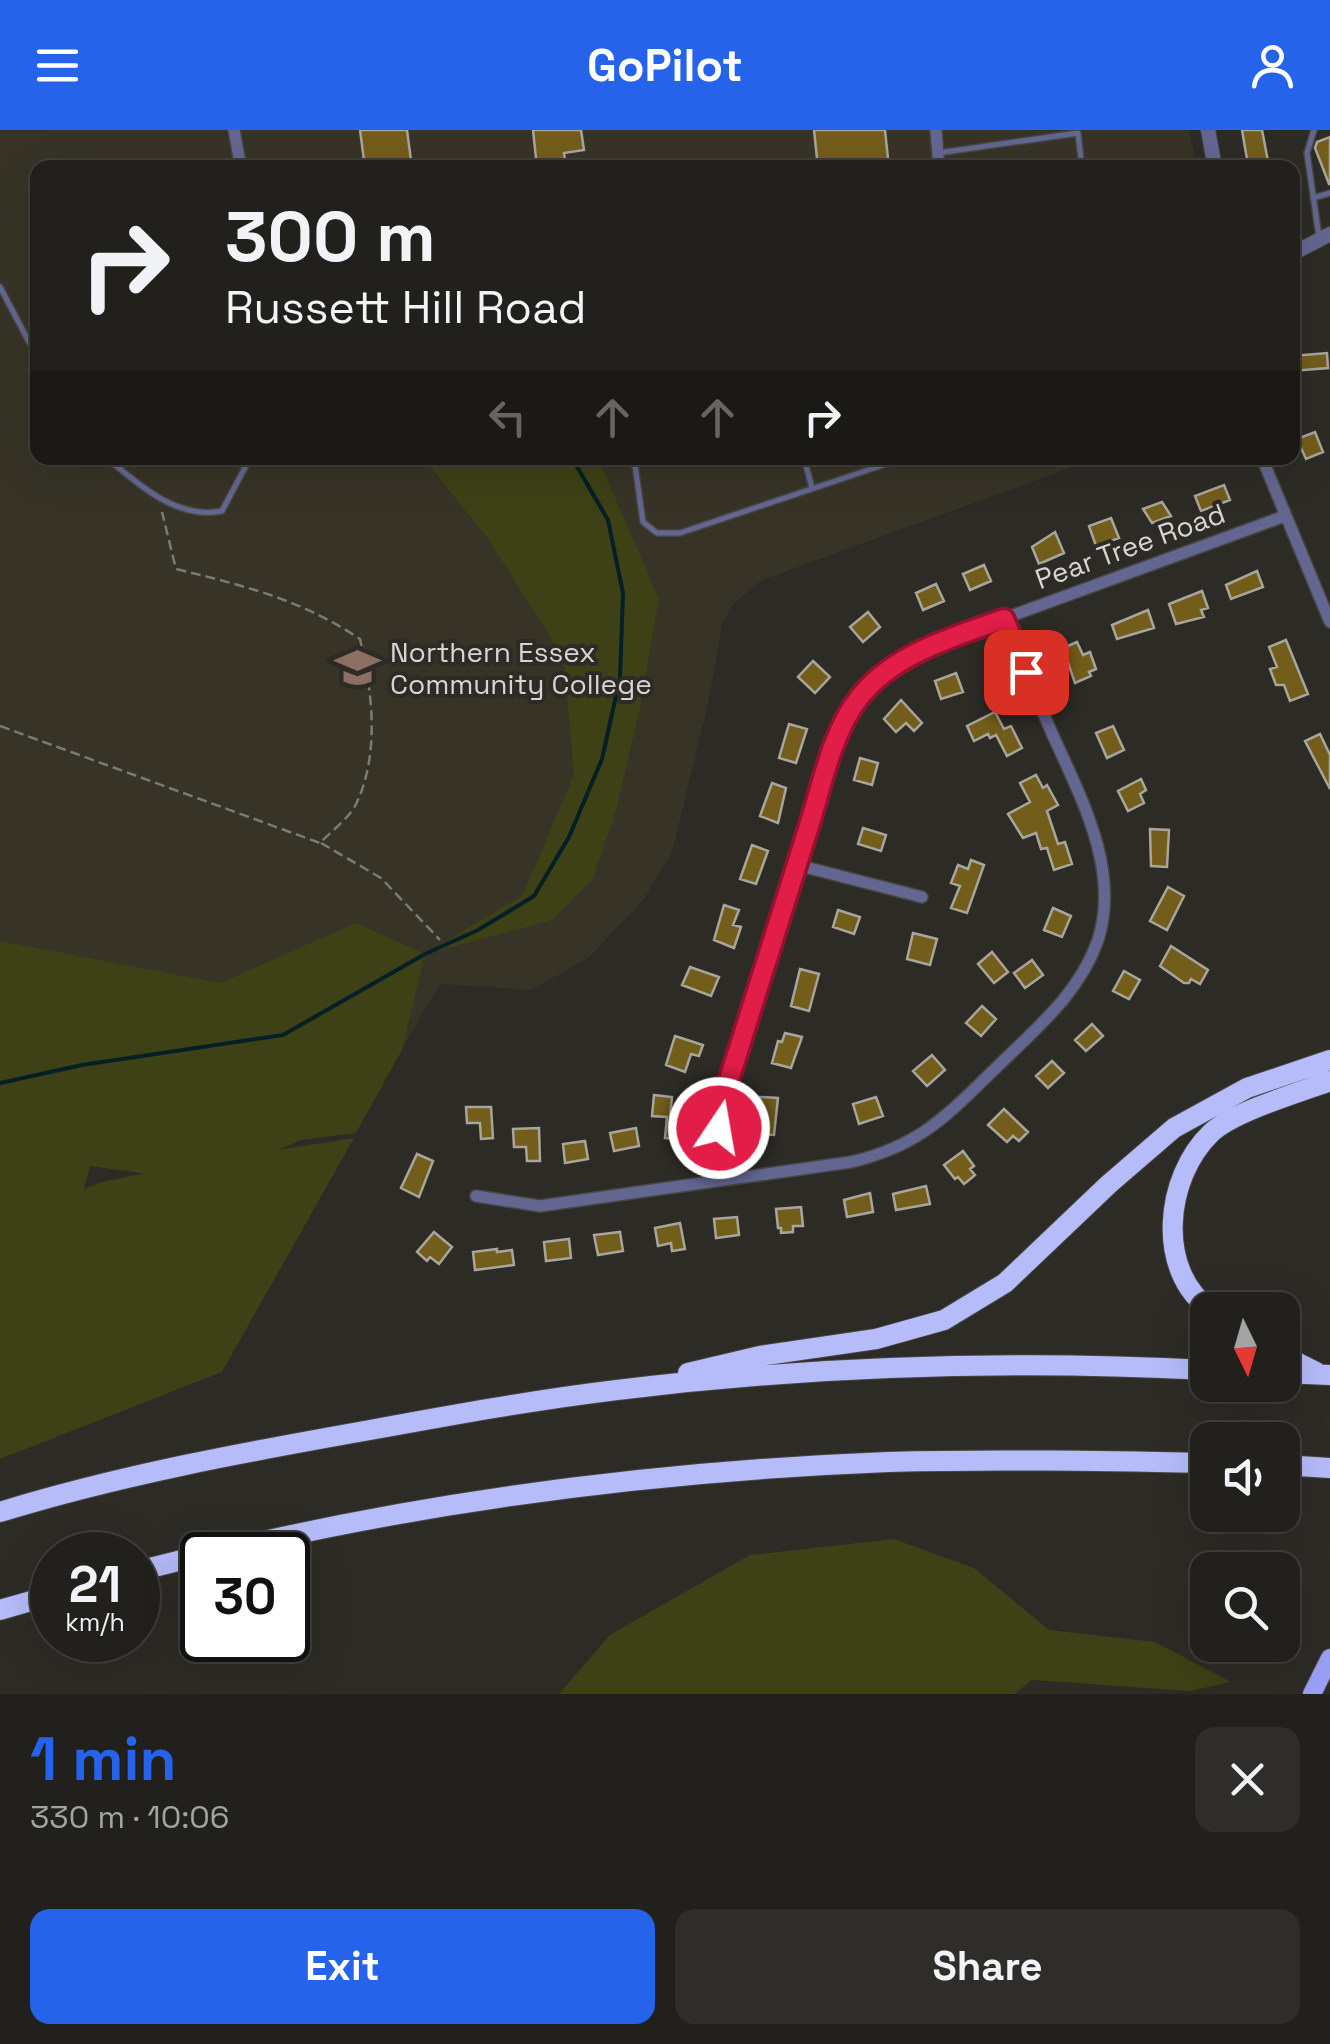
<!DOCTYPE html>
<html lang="en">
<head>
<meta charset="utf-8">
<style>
	:root { --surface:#22201c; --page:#2e2d29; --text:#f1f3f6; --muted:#a2a3a3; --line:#3f3e3b; --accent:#2563eb }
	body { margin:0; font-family:"Space Grotesk",sans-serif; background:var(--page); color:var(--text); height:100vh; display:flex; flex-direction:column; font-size:38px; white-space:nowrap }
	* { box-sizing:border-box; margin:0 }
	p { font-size:32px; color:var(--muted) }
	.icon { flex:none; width:55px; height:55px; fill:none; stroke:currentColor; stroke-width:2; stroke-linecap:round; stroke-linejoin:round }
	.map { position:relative; height:1564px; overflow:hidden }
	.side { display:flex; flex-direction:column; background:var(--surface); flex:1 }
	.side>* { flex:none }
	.banner { position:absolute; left:30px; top:30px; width:1270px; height:305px; border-radius:20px; box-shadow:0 10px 40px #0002,0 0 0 2px var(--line); background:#22201c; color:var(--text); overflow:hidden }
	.needle { width:65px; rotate:175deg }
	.fabs { position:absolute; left:1190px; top:1162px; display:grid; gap:20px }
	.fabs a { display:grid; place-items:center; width:110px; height:110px; border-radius:20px; background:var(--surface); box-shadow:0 10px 40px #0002,0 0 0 2px var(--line); font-size:50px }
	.speed { position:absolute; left:30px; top:1402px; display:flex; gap:20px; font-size:50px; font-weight:700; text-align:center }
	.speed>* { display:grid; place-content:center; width:130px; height:130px; border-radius:50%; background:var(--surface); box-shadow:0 10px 40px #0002,0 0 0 2px var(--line); line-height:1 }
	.speed small { font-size:25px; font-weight:400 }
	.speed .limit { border:5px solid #111; border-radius:15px; background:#fff; color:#111 }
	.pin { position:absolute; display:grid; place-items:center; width:85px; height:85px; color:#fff; margin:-42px; border-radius:20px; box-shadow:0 5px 15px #0006 }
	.me { position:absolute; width:110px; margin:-55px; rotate:12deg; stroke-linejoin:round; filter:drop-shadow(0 0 8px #0008) }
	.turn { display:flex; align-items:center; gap:35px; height:210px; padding:0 30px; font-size:45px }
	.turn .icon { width:130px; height:130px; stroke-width:2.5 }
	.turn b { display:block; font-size:70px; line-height:85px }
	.lanes { display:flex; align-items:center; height:95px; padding:0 30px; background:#0003; justify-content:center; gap:50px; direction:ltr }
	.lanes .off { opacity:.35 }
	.round { display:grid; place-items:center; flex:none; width:105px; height:105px; border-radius:20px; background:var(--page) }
	.overview { display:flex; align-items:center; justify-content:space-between; height:170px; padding:0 30px }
	h1 { font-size:60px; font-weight:700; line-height:75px; color:var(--accent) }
	.cta { display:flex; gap:20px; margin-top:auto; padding:20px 30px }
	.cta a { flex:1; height:115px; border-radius:20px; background:var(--accent); color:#fff; font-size:40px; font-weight:700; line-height:115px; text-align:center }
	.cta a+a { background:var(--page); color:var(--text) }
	header { display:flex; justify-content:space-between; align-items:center; height:130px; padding:0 30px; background:var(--accent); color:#fff; font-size:45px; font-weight:700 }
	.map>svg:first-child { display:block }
	.built { fill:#373327 }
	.green { fill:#3e4115; fill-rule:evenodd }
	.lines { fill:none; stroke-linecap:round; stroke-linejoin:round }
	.stream { stroke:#051f26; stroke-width:4 }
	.building { fill:#735d1b; stroke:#a8a59d; stroke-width:2.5 }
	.service-casing { stroke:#484641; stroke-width:8 }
	.minor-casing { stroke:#484641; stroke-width:14 }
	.tertiary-casing { stroke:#484641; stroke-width:16 }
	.primary-casing { stroke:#484641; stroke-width:20 }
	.motorway-casing { stroke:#484641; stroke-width:22 }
	.path { stroke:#7b7a75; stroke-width:2.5; stroke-dasharray:10 5; stroke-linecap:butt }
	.service { stroke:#636690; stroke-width:5 }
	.minor { stroke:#636690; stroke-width:11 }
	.tertiary { stroke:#636690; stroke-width:14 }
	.primary { stroke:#9a9ff6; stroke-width:18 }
	.motorway { stroke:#b6bcfa; stroke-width:20 }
	.route-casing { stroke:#92132f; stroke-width:25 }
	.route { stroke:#e11d48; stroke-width:18 }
	.labels { text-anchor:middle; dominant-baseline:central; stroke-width:8; stroke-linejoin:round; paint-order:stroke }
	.street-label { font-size:28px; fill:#d6d5d1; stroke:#2d2b25 }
	.poi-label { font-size:28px; fill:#d6d5d1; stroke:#2d2b25; text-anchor:start }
</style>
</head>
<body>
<header><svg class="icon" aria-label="menu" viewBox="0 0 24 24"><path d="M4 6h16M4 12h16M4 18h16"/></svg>GoPilot<svg class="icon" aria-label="person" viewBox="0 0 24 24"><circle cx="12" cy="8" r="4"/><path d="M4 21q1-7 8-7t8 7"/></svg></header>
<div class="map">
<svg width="1330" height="1564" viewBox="0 0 1330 1564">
	<rect width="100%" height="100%" fill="#2d2b25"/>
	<path class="built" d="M0,0H1189L1197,37L38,38V328H1097L762,450L731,476L722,496L707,579L672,722L644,769L589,827L532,860L440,854L365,983L120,1023L0,1068Z"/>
	<path class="green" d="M423,328H598L659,469L640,578L616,681L593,748L552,790L425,824L402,920L356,1003L301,1010L278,1020L354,1008L222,1242L0,1329V811L220,853L356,793L425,824L523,765L574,644L564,528L487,407ZM90,1036L141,1043L142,1044L101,1052L84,1059Z
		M894,1409L974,1438L1049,1500L1155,1512L1231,1552L1190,1561L1032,1550L1014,1564H559L610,1505L750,1425Z"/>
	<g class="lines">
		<path class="stream" d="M0,953L82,935L283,905L425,824L478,800L534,766L569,707L602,629L620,548L623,463L608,390L572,328"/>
	</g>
	<path class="building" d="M360,0H407L412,38H365Z
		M533,0H581L584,20L564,23L566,38H537Z
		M814,0H885L889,38H818Z
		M1242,0H1262L1268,31L1248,35Z
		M1330,7V54H1329L1315,18L1317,12Z
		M1327,223L1328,238L1292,241V226Z
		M1315,302L1323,322L1306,329L1297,309Z
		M1224,355L1230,370L1201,381L1195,366Z
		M1162,372L1171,386L1152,393L1143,379Z
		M1111,388L1119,408L1096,416L1089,396Z
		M1055,402L1064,423L1039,434L1032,417Z
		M984,435L991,451L970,460L963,444Z
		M1257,441L1263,457L1231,469L1226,455Z
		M936,454L944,471L923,480L916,463Z
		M1202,461L1208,478L1201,480L1204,487L1176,494L1169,474Z
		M1148,480L1154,498L1117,509L1112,495Z
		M868,482L880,497L863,512L850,497Z
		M1286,510L1308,564L1290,571L1284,555H1276L1270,539L1277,537L1269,517Z
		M1077,512L1083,525L1090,522L1096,539L1089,542L1091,546L1075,553L1063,518Z
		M813,531L830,547L815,563L798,547Z
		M956,543L963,562L941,569L935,551Z
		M901,570L922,593L914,601L906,593L896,602L884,589Z
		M995,582L1004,599L1011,596L1022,618L1007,626L996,605L990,608L988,604L974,611L967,596Z
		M789,594L807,599L796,633L779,628Z
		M1113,596L1124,620L1107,628L1096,603Z
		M1320,604L1330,625V659L1305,611Z
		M860,628L878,633L872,655L854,650Z
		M1036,645L1043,658L1047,655L1058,675L1047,681L1058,714L1065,712L1072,734L1054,740L1047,718L1041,719L1036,703L1023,708L1008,684L1030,672L1020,653Z
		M1141,649L1146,660L1140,664L1144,673L1128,681L1118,661Z
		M772,653L786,658L778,693L760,686Z
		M863,698L886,705L881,721L858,714Z
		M1150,699L1169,700L1167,737L1151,736Z
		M752,715L768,721L756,754L740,749Z
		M971,730L984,735L967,783L951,778L960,756L951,753L958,735L968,739Z
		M1168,757L1184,766L1167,800L1150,791Z
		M724,775L739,780L733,795L741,797L734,818L714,810Z
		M1053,778L1071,786L1062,807L1044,800Z
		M838,780L860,787L854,804L833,797Z
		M913,803L937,809L930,835L907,829Z
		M1171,816L1208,840L1200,854L1191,849L1189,853H1184L1160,836Z
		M992,822L1008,842L994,853L978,834Z
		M1032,830L1043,845L1025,858L1014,843Z
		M690,837L719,847L711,866L682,855Z
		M800,839L819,844L809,881L791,876Z
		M1124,841L1140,850L1129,869L1113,861Z
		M982,876L996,889L981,906L966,893Z
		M1092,894L1103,906L1086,921L1075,910Z
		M785,903L802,907L791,938L772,933L778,911L782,912Z
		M675,906L703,915L699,926L691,924L685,942L666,935Z
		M932,925L945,940L927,956L913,941Z
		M1052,931L1064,943L1048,958L1036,946Z
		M654,965L672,967L670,986L685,987L683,1010L665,1008L667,987L652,986Z
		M760,967L778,968L774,1005L755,1004Z
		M876,967L883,986L859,994L853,974Z
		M466,977H491L493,1008L481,1009L480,993H467Z
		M1004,979L1028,1002L1019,1011L1013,1006L1007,1012L988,995Z
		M539,998L540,1031H527L526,1017H514L513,999Z
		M636,998L639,1016L614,1021L610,1003Z
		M585,1011L588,1029L565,1033L563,1014Z
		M963,1021L974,1036L970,1039L975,1045L964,1054L958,1047L955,1049L944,1035Z
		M417,1024L433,1031L419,1067L401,1058Z
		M926,1056L930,1074L896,1080L893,1064Z
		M870,1063L873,1082L847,1087L844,1070Z
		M801,1077L803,1096H793V1102L781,1103V1098H778L776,1079Z
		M737,1087L739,1105L716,1108L714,1089Z
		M680,1093L685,1119L672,1121L671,1113L658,1116L655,1098Z
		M434,1102L452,1117L439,1134L430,1127L427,1131L417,1122Z
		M620,1102L623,1121L598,1125L594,1105Z
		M569,1109L571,1128L546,1131L544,1112Z
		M497,1119V1122L512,1120L514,1135L475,1140L473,1122Z"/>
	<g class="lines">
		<defs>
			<path id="service" d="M1314,0L1307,23L1319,107
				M938,23L1078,3L1082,38
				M1313,68L1330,63
				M0,157L38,229
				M107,328C139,355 177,390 222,381L250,328
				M634,328L643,392L657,403H680L904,328
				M804,328L812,358"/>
			<path id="minor" d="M234,0L241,38
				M936,0L939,38
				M1262,328L1330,492
				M797,735L922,767
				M724,1048L719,987L729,950L838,610L858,568L878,548L899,533L956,506L1285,386
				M476,1066L540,1076L851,1032C923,1015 949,983 1000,934C1038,897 1080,862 1098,810C1121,739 1079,664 1051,601C1035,564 1019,526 1004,489"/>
			<path id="tertiary" d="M1208,0L1215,38
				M1292,124L1330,104"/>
			<path id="primary" d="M1312,1564L1330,1528"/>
			<path id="motorway" d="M1211,1180C1155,1141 1165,1047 1211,1003C1233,982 1300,962 1330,951
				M1282,1225L1316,1242
				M688,1243L760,1226L876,1209L944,1190L1005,1153L1109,1054L1174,998L1247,958L1330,930
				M1282,1243L1330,1245
				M1282,1335L1330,1338
				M0,1382C120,1345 246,1322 370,1300C452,1285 534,1270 617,1260C812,1236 1012,1230 1208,1240
				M204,1425C426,1371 660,1341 888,1332C995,1329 1101,1331 1208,1333
				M138,1441L202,1425
				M0,1480L52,1465"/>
		</defs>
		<use href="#service" class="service-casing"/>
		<use href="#minor" class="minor-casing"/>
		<use href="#tertiary" class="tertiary-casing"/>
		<use href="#primary" class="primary-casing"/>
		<use href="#motorway" class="motorway-casing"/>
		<path class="path" d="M0,596L320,713C331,701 351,687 357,672C380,622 372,560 360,509C300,469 245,456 176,439L162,382
			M321,713L381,748L440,810"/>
		<use href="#service" class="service"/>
		<use href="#minor" class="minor"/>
		<use href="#tertiary" class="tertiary"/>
		<use href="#primary" class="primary"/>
		<use href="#motorway" class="motorway"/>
	</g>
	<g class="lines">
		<defs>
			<path id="route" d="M719,998L729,950C756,865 783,780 809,696C822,655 832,602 859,568C893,524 953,507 1004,489L1026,542"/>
		</defs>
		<use href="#route" class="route-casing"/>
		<use href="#route" class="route"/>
	</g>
	<defs>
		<symbol id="university-bare" viewBox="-9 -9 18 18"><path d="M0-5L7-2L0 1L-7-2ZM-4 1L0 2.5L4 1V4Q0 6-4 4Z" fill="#8d6e63" stroke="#2d2b25" stroke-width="2.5" paint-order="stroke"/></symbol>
	</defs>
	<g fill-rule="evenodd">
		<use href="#university-bare" x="326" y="506" width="63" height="63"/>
	</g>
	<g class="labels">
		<g class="street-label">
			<text transform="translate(1130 416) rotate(-20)">Pear Tree Road</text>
		</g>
		<g class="poi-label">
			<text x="390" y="522">Northern Essex<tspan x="390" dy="32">Community College</tspan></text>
		</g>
	</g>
</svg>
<div class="fabs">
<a><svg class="needle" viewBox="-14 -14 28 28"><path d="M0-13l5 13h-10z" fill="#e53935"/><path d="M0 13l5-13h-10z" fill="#a2a3a3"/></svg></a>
<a><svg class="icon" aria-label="sound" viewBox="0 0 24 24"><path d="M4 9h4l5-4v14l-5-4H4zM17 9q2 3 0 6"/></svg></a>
<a><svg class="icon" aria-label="search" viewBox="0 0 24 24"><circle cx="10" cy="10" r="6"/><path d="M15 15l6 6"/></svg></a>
</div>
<div class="speed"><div>21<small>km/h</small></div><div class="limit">30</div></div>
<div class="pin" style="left:1026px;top:542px;background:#d93025"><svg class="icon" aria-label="arrive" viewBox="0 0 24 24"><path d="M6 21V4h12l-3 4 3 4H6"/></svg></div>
<svg class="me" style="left:719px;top:998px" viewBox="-20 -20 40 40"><circle r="17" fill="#e11d48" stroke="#fff" stroke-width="3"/><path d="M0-11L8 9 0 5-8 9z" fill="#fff"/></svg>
<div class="banner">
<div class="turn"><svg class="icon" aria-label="right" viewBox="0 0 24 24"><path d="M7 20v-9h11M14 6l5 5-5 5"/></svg><div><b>300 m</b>Russett Hill Road</div></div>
<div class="lanes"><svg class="icon off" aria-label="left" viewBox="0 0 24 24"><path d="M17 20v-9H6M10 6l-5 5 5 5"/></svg><svg class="icon off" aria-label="ahead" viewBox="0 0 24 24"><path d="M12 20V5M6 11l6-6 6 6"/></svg><svg class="icon off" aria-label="ahead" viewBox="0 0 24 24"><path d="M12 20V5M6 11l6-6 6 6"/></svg><svg class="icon" aria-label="right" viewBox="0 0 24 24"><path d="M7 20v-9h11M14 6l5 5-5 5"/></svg></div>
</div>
</div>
<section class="side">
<div class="overview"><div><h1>1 min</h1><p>330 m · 10:06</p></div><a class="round"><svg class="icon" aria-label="close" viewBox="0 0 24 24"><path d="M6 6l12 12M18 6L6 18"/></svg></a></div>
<div class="cta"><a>Exit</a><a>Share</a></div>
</section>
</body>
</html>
